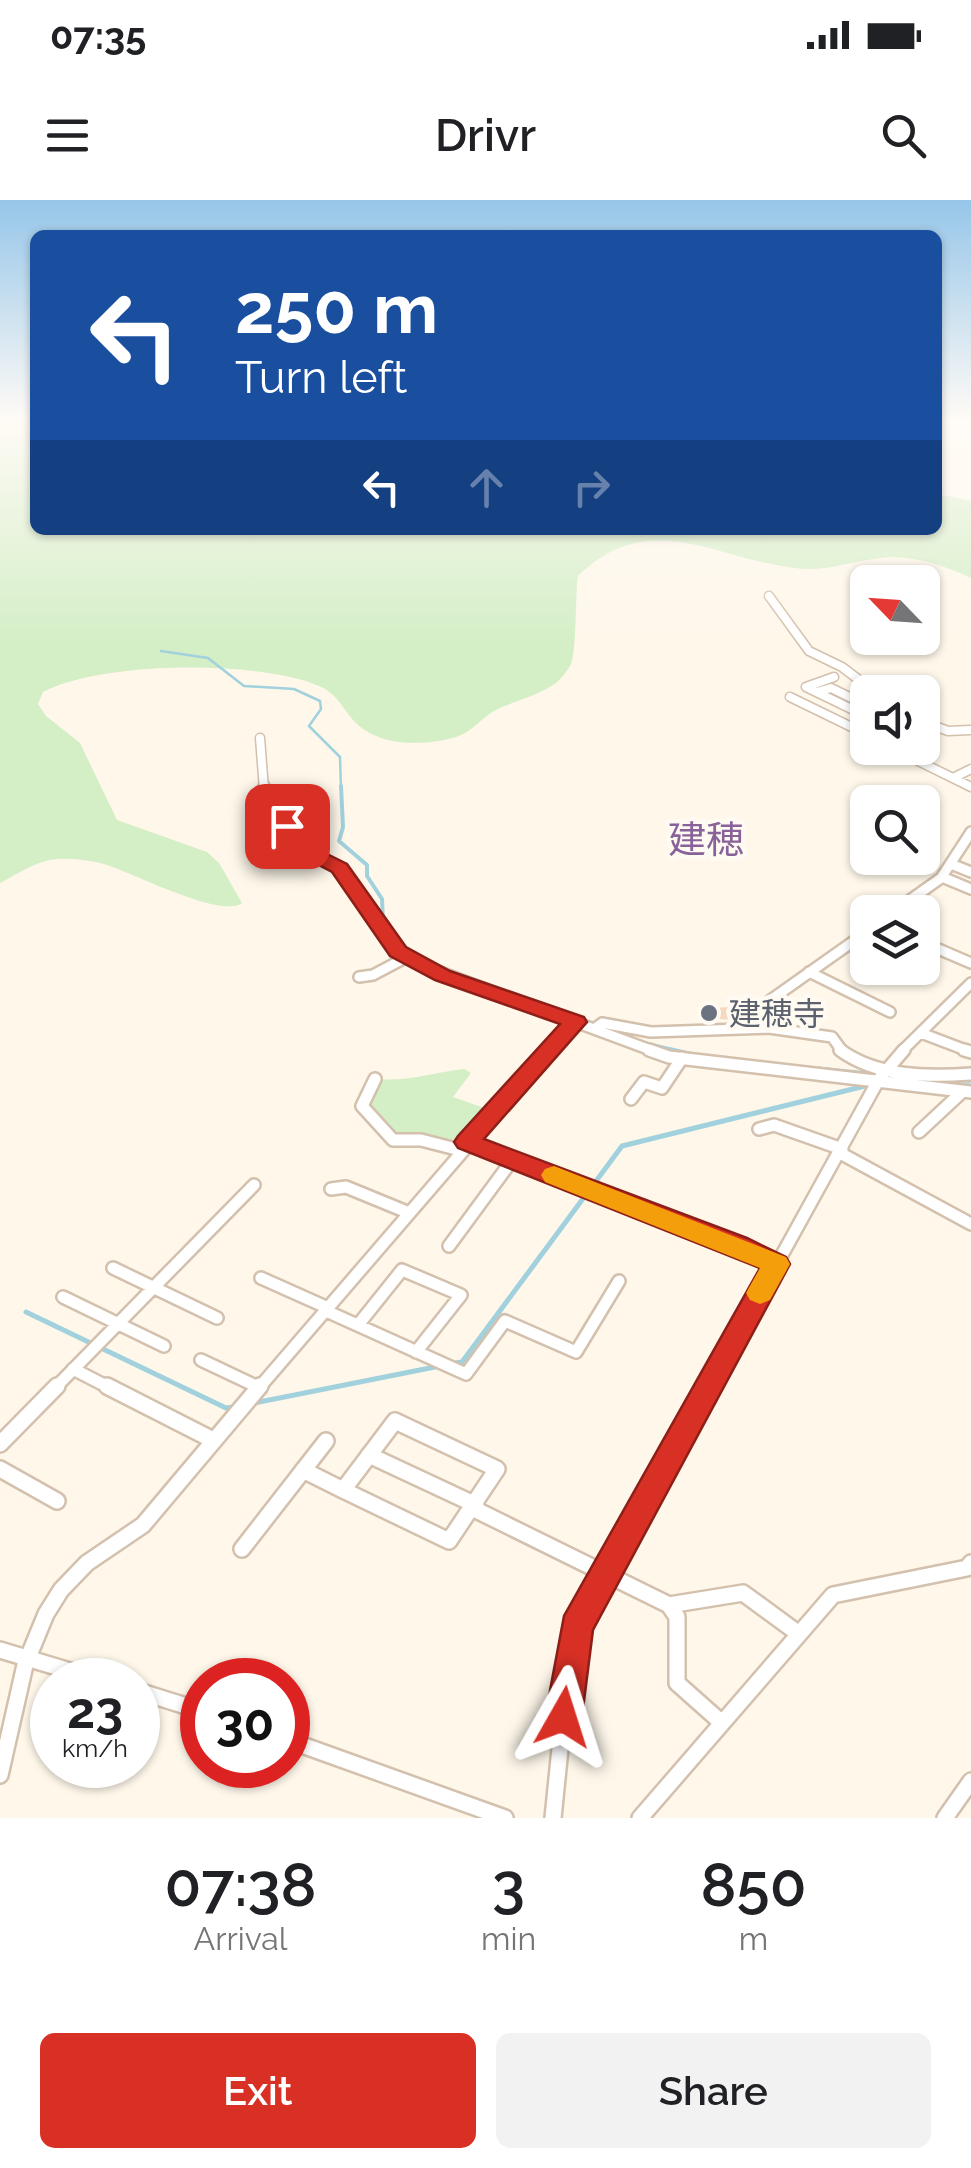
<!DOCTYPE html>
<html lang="en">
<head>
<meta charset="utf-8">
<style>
	:root { --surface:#fff; --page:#f2f2f2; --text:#202124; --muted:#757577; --accent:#d93025 }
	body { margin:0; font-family:Raleway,"Noto Sans JP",sans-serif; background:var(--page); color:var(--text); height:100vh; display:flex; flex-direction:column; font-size:38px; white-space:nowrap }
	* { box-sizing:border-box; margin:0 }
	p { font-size:32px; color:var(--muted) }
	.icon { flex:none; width:55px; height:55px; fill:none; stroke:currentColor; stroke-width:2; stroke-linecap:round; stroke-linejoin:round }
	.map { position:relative; height:1618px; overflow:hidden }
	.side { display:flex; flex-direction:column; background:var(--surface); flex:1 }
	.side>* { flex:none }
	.top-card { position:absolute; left:30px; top:30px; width:912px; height:305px; border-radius:15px; box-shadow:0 2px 8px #0004; background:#1a4fa0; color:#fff; overflow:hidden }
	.needle { width:65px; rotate:295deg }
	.tools { position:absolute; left:850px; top:365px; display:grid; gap:20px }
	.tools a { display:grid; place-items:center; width:90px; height:90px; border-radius:15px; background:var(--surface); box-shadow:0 2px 8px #0004; font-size:50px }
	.speed { position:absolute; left:30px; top:1458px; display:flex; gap:20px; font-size:50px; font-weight:700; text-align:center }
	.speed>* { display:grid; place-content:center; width:130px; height:130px; border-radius:50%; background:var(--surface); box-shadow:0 2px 8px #0004; line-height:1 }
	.speed small { font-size:25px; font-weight:400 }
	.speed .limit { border:15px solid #d22; background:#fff; color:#111 }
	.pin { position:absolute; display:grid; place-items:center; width:85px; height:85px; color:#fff; margin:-42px; border-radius:20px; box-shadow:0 5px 15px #0006 }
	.me { position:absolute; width:110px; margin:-55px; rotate:6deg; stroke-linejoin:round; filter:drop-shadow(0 0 8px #0008) }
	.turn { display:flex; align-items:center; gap:35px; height:210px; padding:0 40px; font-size:45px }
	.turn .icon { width:130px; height:130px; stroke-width:2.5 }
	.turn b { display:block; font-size:70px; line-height:85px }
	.lanes { display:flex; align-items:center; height:95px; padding:0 40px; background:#0003; justify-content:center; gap:50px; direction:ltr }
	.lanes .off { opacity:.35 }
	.eta { display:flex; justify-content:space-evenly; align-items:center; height:170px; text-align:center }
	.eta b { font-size:60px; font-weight:600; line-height:70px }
	.cta { display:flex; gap:20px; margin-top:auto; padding:20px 40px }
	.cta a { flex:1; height:115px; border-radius:15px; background:var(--accent); color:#fff; font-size:40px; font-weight:600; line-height:115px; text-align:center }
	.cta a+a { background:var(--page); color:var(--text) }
	.status { display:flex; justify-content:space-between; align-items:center; height:70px; padding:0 50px; background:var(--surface); direction:ltr }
	.status svg { height:28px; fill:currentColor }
	header { display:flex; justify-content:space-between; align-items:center; height:130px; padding:0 40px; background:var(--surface); font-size:45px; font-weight:600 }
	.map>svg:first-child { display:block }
	.green { fill:#d4eec6 }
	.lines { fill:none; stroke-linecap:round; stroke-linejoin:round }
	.stream-far2 { stroke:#a1d1dd; stroke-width:2.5 }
	.stream-far1 { stroke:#a1d1dd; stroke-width:4 }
	.stream { stroke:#a1d1dd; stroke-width:5 }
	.river { fill:#bce2eb; fill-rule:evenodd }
	.building { fill:#f6d7bf }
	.street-far3-casing { stroke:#d3c0ad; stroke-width:11 }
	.street-far2-casing { stroke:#d3c0ad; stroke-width:14 }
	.street-far1-casing { stroke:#d3c0ad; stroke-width:16 }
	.street-casing { stroke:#d3c0ad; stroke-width:20 }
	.street-far3 { stroke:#fff; stroke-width:8 }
	.street-far2 { stroke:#fff; stroke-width:9 }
	.street-far1 { stroke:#fff; stroke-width:11 }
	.street { stroke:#fff; stroke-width:15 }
	.route { fill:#d93025; stroke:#8d1f18; stroke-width:2.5 }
	.slow { fill:#f59e0b }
	.worship-dot { fill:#6b7280; stroke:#fffbf2; stroke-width:4 }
	.labels { text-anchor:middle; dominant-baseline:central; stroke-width:9; stroke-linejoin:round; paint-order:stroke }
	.worship-label { font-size:32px; fill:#5b616d; stroke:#fffbf2; text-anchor:start }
	.quarter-label { font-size:38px; fill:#886298; stroke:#fffbf2 }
</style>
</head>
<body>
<div class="status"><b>07:35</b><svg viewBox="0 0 49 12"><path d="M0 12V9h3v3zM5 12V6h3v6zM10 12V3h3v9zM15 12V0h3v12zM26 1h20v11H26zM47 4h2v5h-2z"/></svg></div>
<header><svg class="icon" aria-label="menu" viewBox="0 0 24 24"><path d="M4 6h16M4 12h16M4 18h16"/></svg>Drivr<svg class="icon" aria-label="search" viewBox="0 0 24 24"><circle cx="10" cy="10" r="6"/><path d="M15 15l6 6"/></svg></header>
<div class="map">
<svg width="971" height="1618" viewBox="0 0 971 1618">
	<rect width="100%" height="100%" fill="#fef7ea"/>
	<path class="green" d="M0,220H35V330H938V294L971,301V378C941,364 907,353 874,359C850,362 829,370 805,369C722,364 652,303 578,376C575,395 577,454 570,466C567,471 561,479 556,483C538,496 513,501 494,511C480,519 472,532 456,537C436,543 409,545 388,540C342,527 349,499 319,486C258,460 102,461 43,492L38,504L46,516L80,543L117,620L207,652L219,663L242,703C220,719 132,672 104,664C89,660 72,658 57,659C37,660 18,674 0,683Z
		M464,869L471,873L453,897L490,910L461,944L425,933L393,935L366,905L379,879C406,882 436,872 464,869Z"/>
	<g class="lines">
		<path class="stream-far2" d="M161,451L208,458L244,486L294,489L320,501L321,509L309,526L340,557L341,589"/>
		<path class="stream-far1" d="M341,586L343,627L339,641L367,665V676L382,699L383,722L400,746L425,762
			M547,807L608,830
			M640,842L681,852"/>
		<path class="stream" d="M671,850L689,854
			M818,869L878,875
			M26,1112L226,1208L234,1207
			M455,1163L462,1162L622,946L869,885
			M254,1203L440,1166"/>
		<path class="river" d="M910,872L971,874V888L903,884L899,879L903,874Z"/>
	</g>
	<path class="building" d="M729,807H747L749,821L703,818L702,809Z"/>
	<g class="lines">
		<defs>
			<path id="street-far3" d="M769,396L809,451L842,467L875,492
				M834,477L806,487L868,517
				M817,492L831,488L868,506
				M790,497L868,535
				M922,521L948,531L971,530
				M260,538L264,589
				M892,548L971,587
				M953,578L971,569"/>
			<path id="street-far2" d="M264,586L271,612L305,650L340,668L388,742L416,763L656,852
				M951,664L971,672
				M942,677L971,689
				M893,712L941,678L971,632
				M922,742L971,763
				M809,772L890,812
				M359,777L373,775L407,757
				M769,828L832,837L843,852
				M594,829L602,823L651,832L769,828V801L868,731
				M921,833L971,852
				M548,852L575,822
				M901,852L971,783"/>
			<path id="street-far1" d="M649,850L669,857L971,892
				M840,850C877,877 927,877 971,874
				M964,850L971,852
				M375,879L362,906L393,940H421L460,950
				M631,899L644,882L662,888L682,858
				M759,929L774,925L842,949
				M919,932L962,892
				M467,942L737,1045L776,1064
				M840,953L971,1024
				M331,989L346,987L407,1012
				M449,1046L513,959
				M113,1068L217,1118
				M261,1078L326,1107
				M63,1097L164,1146
				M324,1110L466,1174L505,1121L576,1152L619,1081
				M358,1125L402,1070L461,1095L416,1152
				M201,1160L258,1187
				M73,1169L112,1189
				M54,1189L254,985
				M258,1189L550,850
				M708,1189L879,879L904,850"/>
			<path id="street" d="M107,1186L213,1240
				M395,1221L497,1269L449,1341L343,1290Z
				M0,1244L57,1186
				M369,1255L476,1305
				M0,1269L57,1301
				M303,1270L343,1290
				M474,1309L669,1405L743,1393L799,1434
				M242,1349L326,1241
				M669,1405L677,1417V1483L722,1523
				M0,1450L100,1480
				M138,1491L202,1511
				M288,1540L505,1618
				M0,1575L25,1465L46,1414L61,1390L87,1363L143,1325L260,1186
				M553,1618L570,1450L576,1428L709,1186
				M640,1618L833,1395L967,1368L971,1363
				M945,1618L971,1581"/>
		</defs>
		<use href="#street-far3" class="street-far3-casing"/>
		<use href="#street-far2" class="street-far2-casing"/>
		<use href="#street-far1" class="street-far1-casing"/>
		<use href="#street" class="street-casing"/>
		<use href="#street-far3" class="street-far3"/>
		<use href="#street-far2" class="street-far2"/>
		<use href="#street-far1" class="street-far1"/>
		<use href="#street" class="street"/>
	</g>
	<linearGradient id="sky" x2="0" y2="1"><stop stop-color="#96c6e9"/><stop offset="0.49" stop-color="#fffbf6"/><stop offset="1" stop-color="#fffbf6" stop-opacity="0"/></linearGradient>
	<rect width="971" height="447" fill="url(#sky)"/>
	<path class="route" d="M287,620L294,621L311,646L347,664L406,747L450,771L584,817L587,822L484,939L747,1038L786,1057L790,1064L593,1430L582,1517L576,1529L563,1535L550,1529L545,1517L564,1416L760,1068L458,948L454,942L458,936L560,824L435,780L390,756L332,672L298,654L277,626Z"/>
	<path class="slow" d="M554,966L786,1057L790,1064L770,1100L760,1104L750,1100L746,1093L760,1068L545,982L541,975L545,969Z"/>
	<circle class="worship-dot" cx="709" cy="813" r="10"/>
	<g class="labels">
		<g class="worship-label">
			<text x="729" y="813">建穂寺</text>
		</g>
		<g class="quarter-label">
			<text x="706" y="639">建穂</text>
		</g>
	</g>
</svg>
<div class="tools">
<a><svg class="needle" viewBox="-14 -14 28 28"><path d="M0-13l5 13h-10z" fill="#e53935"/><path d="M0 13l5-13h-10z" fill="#757577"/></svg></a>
<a><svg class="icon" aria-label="sound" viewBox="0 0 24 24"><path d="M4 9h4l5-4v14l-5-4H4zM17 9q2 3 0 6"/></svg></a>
<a><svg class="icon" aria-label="search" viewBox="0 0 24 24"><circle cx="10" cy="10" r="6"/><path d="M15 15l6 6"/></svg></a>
<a><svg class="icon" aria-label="layers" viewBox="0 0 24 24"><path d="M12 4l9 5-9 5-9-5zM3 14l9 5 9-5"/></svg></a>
</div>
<div class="speed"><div>23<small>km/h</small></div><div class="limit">30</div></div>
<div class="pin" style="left:287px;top:626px;background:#d93025"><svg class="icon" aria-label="arrive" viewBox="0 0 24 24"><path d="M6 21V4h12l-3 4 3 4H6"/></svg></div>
<svg class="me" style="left:563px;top:1517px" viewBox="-20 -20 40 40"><path d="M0-17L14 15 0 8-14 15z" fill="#d93025" stroke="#fff" stroke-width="4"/></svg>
<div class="top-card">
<div class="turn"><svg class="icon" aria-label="left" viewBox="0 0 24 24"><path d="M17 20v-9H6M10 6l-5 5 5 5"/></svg><div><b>250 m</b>Turn left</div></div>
<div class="lanes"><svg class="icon" aria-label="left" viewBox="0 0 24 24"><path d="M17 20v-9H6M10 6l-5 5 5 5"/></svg><svg class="icon off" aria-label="ahead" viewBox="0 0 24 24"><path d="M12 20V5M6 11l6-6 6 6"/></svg><svg class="icon off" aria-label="right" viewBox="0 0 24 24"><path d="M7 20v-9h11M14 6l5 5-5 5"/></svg></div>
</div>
</div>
<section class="side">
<div class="eta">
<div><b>07:38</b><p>Arrival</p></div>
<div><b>3</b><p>min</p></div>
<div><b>850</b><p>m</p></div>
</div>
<div class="cta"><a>Exit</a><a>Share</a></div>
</section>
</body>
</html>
